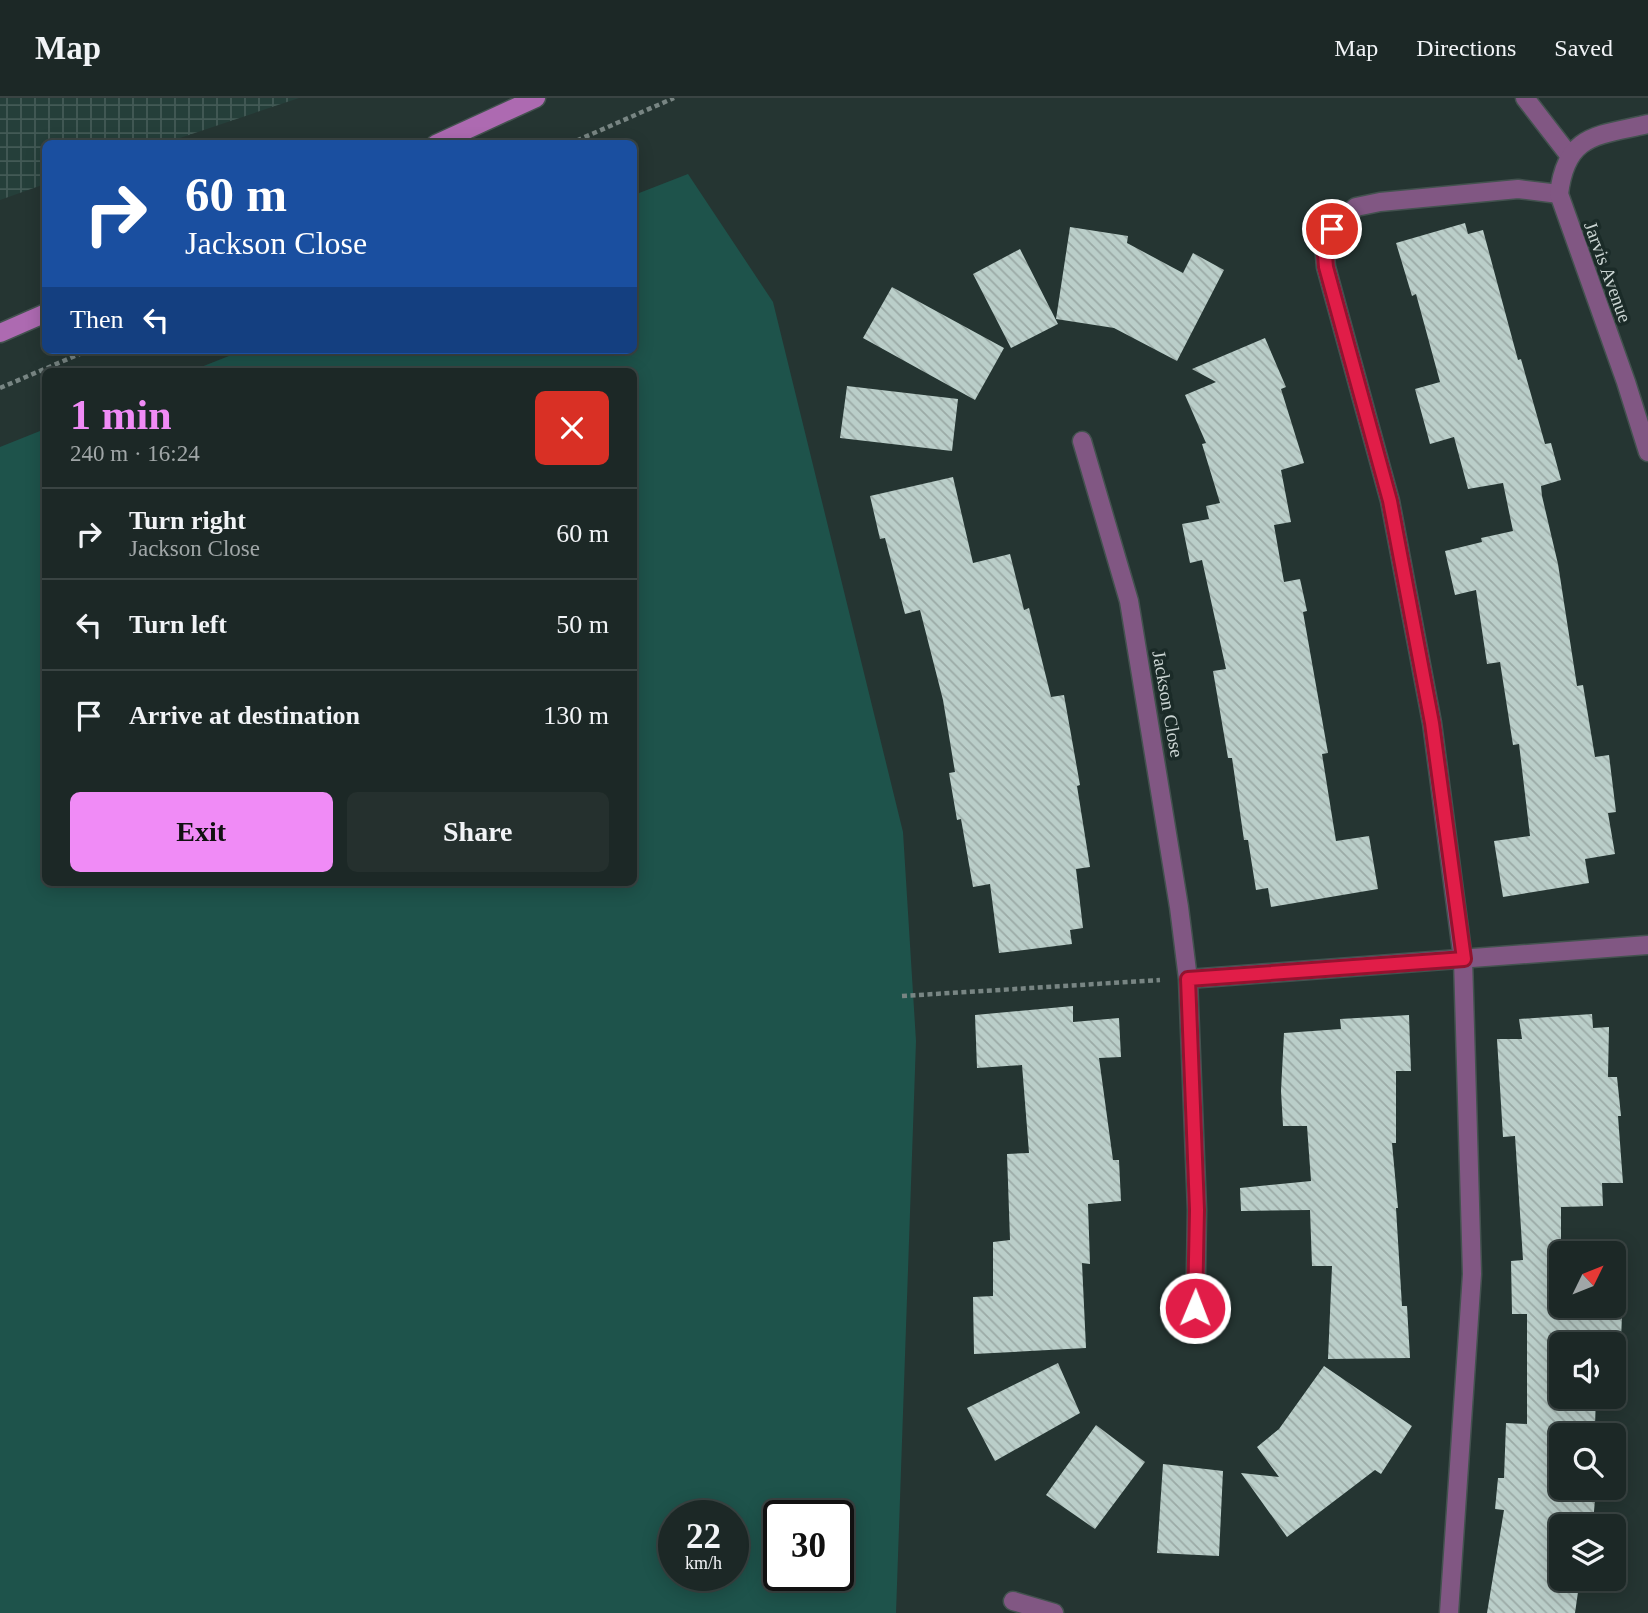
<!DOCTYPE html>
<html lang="en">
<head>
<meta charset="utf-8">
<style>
	:root { --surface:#1c2826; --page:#25302e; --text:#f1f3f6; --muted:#a0a6a7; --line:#3a4443; --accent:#f08bf6 }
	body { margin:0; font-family:Georgia,serif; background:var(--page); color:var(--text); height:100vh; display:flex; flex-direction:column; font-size:26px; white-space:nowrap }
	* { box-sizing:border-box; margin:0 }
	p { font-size:23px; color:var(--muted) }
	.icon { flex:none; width:38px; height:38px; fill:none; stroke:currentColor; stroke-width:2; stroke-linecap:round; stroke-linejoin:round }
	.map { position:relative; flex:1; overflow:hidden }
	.sheet { position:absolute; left:42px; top:270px; width:595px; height:518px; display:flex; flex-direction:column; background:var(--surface); border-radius:10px; box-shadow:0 4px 18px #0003,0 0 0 2px var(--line) }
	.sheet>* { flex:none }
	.guide { position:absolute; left:42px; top:42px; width:595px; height:214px; border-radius:10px; box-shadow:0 4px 18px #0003,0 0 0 2px var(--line); background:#1a4fa0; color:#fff; overflow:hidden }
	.needle { width:46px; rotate:47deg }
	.tools { position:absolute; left:1549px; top:1143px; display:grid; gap:14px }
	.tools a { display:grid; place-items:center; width:77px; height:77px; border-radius:10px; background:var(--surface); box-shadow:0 4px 18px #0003,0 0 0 2px var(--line); font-size:35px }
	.speed { position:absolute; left:658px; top:1402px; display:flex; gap:14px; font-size:35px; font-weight:700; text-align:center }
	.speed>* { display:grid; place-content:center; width:91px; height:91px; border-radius:50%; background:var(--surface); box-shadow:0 4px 18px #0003,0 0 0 2px var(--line); line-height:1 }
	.speed small { font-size:18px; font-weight:400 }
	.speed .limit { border:4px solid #111; border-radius:10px; background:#fff; color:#111 }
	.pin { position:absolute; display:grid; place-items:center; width:60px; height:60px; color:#fff; margin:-30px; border:4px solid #fff; border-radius:50%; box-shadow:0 2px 7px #0007 }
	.me { position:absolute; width:77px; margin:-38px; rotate:1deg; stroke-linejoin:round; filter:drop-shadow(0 0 5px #0008) }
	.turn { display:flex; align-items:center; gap:24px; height:147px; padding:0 28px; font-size:32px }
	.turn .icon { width:91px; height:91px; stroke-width:2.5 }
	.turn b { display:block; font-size:49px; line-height:60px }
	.then { display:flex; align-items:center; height:66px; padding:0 28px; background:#0003; gap:14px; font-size:26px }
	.round { display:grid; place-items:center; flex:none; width:74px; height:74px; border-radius:10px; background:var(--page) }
	.summary { display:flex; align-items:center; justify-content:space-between; height:119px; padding:0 28px }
	h1 { font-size:42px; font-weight:600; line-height:52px; color:var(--accent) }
	.cta { display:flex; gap:14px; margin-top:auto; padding:14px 28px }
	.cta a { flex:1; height:80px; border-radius:10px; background:var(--accent); color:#111; font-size:28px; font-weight:600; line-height:80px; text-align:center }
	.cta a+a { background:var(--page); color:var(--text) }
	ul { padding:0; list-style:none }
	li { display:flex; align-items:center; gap:21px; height:91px; padding:0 28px; border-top:2px solid var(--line) }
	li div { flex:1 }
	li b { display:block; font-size:26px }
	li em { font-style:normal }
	header { display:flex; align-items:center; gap:42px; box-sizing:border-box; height:98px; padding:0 35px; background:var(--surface); border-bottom:2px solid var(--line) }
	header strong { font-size:33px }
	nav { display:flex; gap:38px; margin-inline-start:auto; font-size:24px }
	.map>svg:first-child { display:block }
	.industrial { fill:url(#industrial-grid) }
	.park { fill:#1e534b; fill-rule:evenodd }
	.building { fill:url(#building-back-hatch) }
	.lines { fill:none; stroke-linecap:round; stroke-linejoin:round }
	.service-casing { stroke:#43524f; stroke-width:21 }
	.minor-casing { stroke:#43524f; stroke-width:21 }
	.secondary-casing { stroke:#43524f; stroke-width:21 }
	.path { stroke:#788583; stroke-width:4.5; stroke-dasharray:5 3.5; stroke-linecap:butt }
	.service { stroke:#815783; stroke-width:18 }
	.minor { stroke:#815783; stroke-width:18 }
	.secondary { stroke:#ad6ab1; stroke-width:18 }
	.route-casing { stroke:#92132f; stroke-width:18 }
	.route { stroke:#e11d48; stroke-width:12 }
	.labels { text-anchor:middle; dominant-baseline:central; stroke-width:7; stroke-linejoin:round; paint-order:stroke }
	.street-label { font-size:19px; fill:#cbd5d3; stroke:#1b2b28 }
</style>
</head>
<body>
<header>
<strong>Map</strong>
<nav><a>Map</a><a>Directions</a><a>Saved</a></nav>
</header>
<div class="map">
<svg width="1648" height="1515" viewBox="0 0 1648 1515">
	<defs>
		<pattern id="industrial-grid" width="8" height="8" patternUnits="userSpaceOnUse" patternTransform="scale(1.75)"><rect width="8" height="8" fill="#253f3a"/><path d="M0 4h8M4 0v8" fill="none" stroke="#435a56"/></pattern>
		<pattern id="building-back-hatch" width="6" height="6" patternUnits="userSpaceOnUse" patternTransform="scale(1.75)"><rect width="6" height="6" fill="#bacec9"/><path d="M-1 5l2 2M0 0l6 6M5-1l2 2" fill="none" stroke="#9baaa6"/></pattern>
	</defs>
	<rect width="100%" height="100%" fill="#253532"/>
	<path class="industrial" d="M0,0H299L165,45L46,46L45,86L0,102Z"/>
	<path class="park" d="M688,76L773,204L903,734L916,943L896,1515H0V349L45,331L46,784H634V273H191L244,252H634V97ZM674,1418H733V1477H674ZM779,1418H838V1477H779Z"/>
	<path class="building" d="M1465,125L1468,136L1483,132L1518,262L1521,261L1545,346L1551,345L1561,382L1541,388L1542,398L1558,466L1577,588L1583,587L1595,659L1609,657L1616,714L1608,715L1615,756L1585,761L1589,785L1503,799L1494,743L1530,738L1519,646L1513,647L1500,564L1487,566L1476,492L1455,497L1445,453L1482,444L1481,440L1513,433L1503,385L1468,391L1454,339L1430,346L1415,291L1440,284L1416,196L1412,198L1396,145Z
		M1070,129L1128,138L1127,145L1183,175L1193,155L1224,172L1177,263L1114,230L1056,221Z
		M1020,151L1058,226L1011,250L973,176Z
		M892,189L1004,250L975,302L863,240Z
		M1265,240L1286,289L1281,291L1304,365L1281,372L1291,424L1274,427L1284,484L1300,481L1307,513L1303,514L1328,655L1322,656L1336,743L1369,738L1378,791L1271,809L1268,790L1256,792L1248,742H1244L1232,660H1228L1213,573L1226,571L1202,462L1190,465L1182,426L1209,421L1206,408L1220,405L1202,346L1206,345L1185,297L1216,284L1192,271Z
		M847,288L958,301L952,353L840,340Z
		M953,379L973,465L1010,456L1024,512L1029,510L1051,599L1064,597L1080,687L1077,688L1090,769L1076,771L1083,830L1070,832L1072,846L999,855L990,786L973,789L961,721L957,722L949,675L955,674L943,602L920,512L905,516L885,440L880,441L870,398Z
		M1073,908V924L1119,920L1121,959L1099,960L1113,1062H1119L1121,1103L1088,1106L1090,1166L1082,1165L1086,1250L974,1256L973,1199L993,1198V1144L1010,1142L1007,1056L1029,1055L1022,967L977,970L975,917Z
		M1592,916L1593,930L1609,929L1608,979H1617L1621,1018H1618L1623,1085H1602L1603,1108L1561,1109V1208H1614V1171H1624L1620,1265H1614V1246H1561V1298H1596L1595,1328L1602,1329L1601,1337H1561V1390H1596L1593,1425H1588V1428H1561V1480H1580L1575,1515H1487L1504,1412L1495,1411L1498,1380H1504L1506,1325L1527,1326V1216H1512L1511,1163L1523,1162L1515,1038L1503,1039L1497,941H1522L1519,921Z
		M1409,917L1411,973H1396V1045H1392L1398,1110H1396L1402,1208H1407L1410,1260L1328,1261L1332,1168H1312L1310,1112L1241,1113L1240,1090L1311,1083L1307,1028H1283L1281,993L1284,935L1341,931L1340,921Z
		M1058,1265L1080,1315L995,1363L967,1310Z
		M1324,1268L1412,1328L1381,1376L1375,1372L1287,1439L1241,1375L1279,1379L1257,1349L1279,1331Z
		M1096,1327L1145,1364L1095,1431L1046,1397Z
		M1163,1366L1223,1373L1219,1458L1157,1455Z"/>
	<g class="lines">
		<defs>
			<path id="service" d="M1525,0L1569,57
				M1013,1503L1054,1515
				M1449,1515L1472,1176L1463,861L1432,625L1390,403L1326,169L1324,146L1332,131L1356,109L1380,104L1518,91L1559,96"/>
			<path id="minor" d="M1648,26C1596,38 1566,36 1559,96L1626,284L1648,354
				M1082,343L1129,503L1179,809L1188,881L1197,1112L1195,1235
				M1188,881L1648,847"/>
			<path id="secondary" d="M436,46L536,0
				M0,235L46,215"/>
		</defs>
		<use href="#service" class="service-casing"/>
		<use href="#minor" class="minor-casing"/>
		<use href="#secondary" class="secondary-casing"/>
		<path class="path" d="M569,46L674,0
			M0,290L89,252
			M902,898L1160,882"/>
		<use href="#service" class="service"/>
		<use href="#minor" class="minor"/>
		<use href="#secondary" class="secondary"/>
	</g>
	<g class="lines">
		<defs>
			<path id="route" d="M1195,1210L1197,1112L1188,881L1464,861L1432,625L1390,403L1326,169L1324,146L1332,131"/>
		</defs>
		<use href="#route" class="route-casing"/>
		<use href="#route" class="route"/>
	</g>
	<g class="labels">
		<g class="street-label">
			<text transform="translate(1608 174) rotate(70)">Jarvis Avenue</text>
			<text transform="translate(1168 606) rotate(80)">Jackson Close</text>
		</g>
	</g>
</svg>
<div class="tools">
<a><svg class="needle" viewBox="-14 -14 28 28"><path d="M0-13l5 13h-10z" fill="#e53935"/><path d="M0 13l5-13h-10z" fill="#a0a6a7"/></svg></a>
<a><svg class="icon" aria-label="sound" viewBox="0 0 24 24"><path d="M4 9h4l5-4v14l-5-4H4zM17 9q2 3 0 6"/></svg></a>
<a><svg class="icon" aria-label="search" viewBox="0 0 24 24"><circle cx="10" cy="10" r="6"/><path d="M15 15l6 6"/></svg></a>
<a><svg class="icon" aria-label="layers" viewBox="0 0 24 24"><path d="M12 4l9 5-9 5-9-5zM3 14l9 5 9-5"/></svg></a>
</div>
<div class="speed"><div>22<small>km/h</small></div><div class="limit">30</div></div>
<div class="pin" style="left:1332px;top:131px;background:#d93025"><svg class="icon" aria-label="arrive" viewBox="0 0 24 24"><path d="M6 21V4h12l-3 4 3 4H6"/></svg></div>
<svg class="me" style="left:1195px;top:1210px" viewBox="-20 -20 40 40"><circle r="17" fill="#e11d48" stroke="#fff" stroke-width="3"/><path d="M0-11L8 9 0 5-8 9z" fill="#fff"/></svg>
<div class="guide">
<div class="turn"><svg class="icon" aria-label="right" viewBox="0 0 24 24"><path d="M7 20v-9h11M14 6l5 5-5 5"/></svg><div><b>60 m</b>Jackson Close</div></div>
<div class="then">Then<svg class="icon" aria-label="left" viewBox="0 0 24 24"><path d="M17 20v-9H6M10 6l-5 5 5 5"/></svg></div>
</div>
<section class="sheet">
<div class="summary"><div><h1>1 min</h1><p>240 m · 16:24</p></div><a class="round" style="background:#d93025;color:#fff"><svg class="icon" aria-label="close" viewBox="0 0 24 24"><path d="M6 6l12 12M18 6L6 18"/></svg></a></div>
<ul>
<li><svg class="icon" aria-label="right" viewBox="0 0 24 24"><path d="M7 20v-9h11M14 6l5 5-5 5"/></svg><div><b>Turn right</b><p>Jackson Close</p></div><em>60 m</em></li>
<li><svg class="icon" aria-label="left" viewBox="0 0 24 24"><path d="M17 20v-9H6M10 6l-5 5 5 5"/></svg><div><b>Turn left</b></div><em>50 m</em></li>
<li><svg class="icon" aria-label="arrive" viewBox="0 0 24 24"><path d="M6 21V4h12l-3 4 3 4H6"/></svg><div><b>Arrive at destination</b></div><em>130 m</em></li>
</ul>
<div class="cta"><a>Exit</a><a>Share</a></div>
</section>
</div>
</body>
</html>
